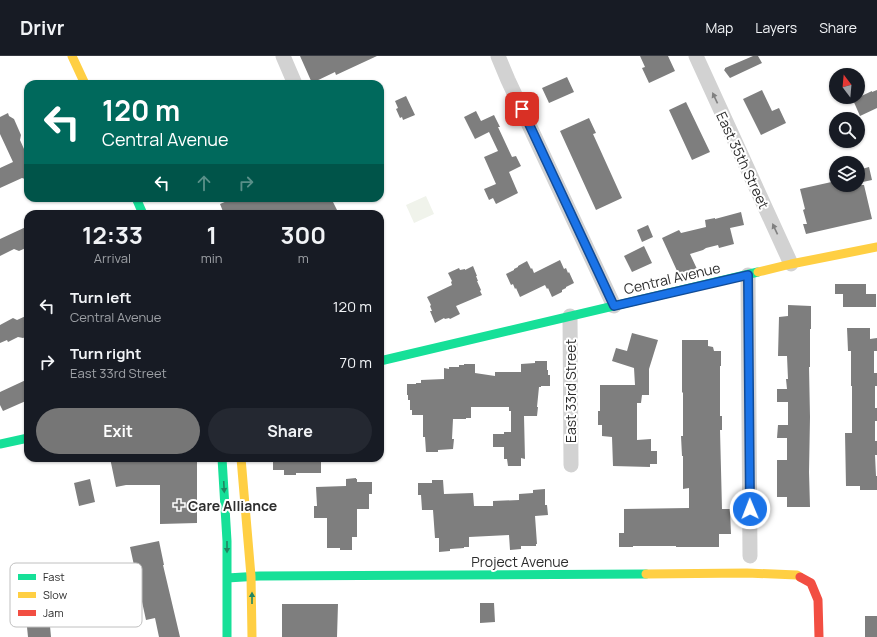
<!DOCTYPE html>
<html lang="en">
<head>
<meta charset="utf-8">
<style>
	:root { --surface:#171b24; --page:#242831; --text:#f1f3f6; --muted:#9ea1a6; --line:#363941; --accent:#767676 }
	body { margin:0; font-family:Manrope,sans-serif; background:var(--page); color:var(--text); height:100vh; display:flex; flex-direction:column; font-size:15px; white-space:nowrap }
	* { box-sizing:border-box; margin:0 }
	p { font-size:13px; color:var(--muted) }
	.icon { flex:none; width:22px; height:22px; fill:none; stroke:currentColor; stroke-width:2; stroke-linecap:round; stroke-linejoin:round }
	.map { position:relative; flex:1; overflow:hidden }
	.panel { position:absolute; left:24px; top:154px; width:360px; height:252px; display:flex; flex-direction:column; background:var(--surface); border-radius:12px; box-shadow:0 1px 3px #0004 }
	.panel>* { flex:none }
	.banner { position:absolute; left:24px; top:24px; width:360px; height:122px; border-radius:12px; box-shadow:0 1px 3px #0004; background:#00695c; color:#fff; overflow:hidden }
	.needle { width:26px; rotate:344deg }
	.tools { position:absolute; left:829px; top:12px; display:grid; gap:8px }
	.tools a { display:grid; place-items:center; width:36px; height:36px; border-radius:50%; background:var(--surface); box-shadow:0 1px 3px #0004; font-size:20px }
	.pin { position:absolute; display:grid; place-items:center; width:34px; height:34px; color:#fff; margin:-17px; border-radius:8px; box-shadow:0 2px 6px #0006 }
	.me { position:absolute; width:44px; margin:-22px; rotate:359deg; stroke-linejoin:round; filter:drop-shadow(0 0 3px #0008) }
	.turn { display:flex; align-items:center; gap:14px; height:84px; padding:0 12px; font-size:18px }
	.turn .icon { width:52px; height:52px; stroke-width:2.5 }
	.turn b { display:block; font-size:28px; line-height:34px }
	.lanes { display:flex; align-items:center; height:38px; padding:0 12px; background:#0003; justify-content:center; gap:20px; direction:ltr }
	.lanes .off { opacity:.35 }
	.eta { display:flex; justify-content:space-evenly; align-items:center; height:68px; text-align:center }
	.eta b { font-size:24px; font-weight:700; line-height:28px }
	.primary-button { display:flex; gap:8px; margin-top:auto; padding:8px 12px }
	.primary-button a { flex:1; height:46px; border-radius:24px; background:var(--accent); color:#fff; font-size:16px; font-weight:700; line-height:46px; text-align:center }
	.primary-button a+a { background:var(--page); color:var(--text) }
	ul { padding:0; list-style:none }
	li { display:flex; align-items:center; gap:12px; height:56px; padding:0 12px }
	li div { flex:1 }
	li b { display:block; font-size:15px }
	li em { font-style:normal }
	header { display:flex; align-items:center; gap:24px; box-sizing:border-box; height:56px; padding:0 20px; background:var(--surface); border-bottom:1px solid var(--line) }
	header strong { font-size:19px }
	nav { display:flex; gap:22px; margin-inline-start:auto; font-size:14px }
	.map>svg:first-child { display:block }
	.green { fill:#f0f3eb }
	.building { fill:#7e7e7e }
	.lines { fill:none; stroke-linecap:round; stroke-linejoin:round }
	.street { stroke:#d2d2d2; stroke-width:15 }
	.fast { stroke:#16e098; stroke-width:9 }
	.slow { stroke:#ffcf43; stroke-width:9 }
	.jam { stroke:#f24e42; stroke-width:9 }
	.oneway { fill:#808080 }
	.oneway2 { fill:#228662 }
	.route-casing { stroke:#114b97; stroke-width:10 }
	.route { stroke:#1a73e8; stroke-width:7 }
	.poi-dot { fill:#767676; stroke:#fff; stroke-width:1.5 }
	.labels { text-anchor:middle; dominant-baseline:central; stroke-width:4; stroke-linejoin:round; paint-order:stroke }
	.street-label { font-size:14px; fill:#2d2d2d; stroke:#fff }
	.poi-label { font-size:14px; font-weight:bold; fill:#2d2d2d; stroke:#fff; text-anchor:start }
	.key { fill:#fff; stroke:#c0c0c0; stroke-width:1 }
	.key-label { font-size:11px; fill:#2d2d2d }
</style>
</head>
<body>
<header>
<strong>Drivr</strong>
<nav><a>Map</a><a>Layers</a><a>Share</a></nav>
</header>
<div class="map">
<svg width="877" height="581" viewBox="0 0 877 581">
	<rect width="100%" height="100%" fill="#fff"/>
	<path class="green" d="M426,140L434,158L414,167L406,149Z"/>
	<path class="building" d="M300,0H377L336,19L335,16L312,27Z
		M640,0H668L675,15L649,27L642,12L645,11Z
		M753,0H758L762,7L730,22L724,14L725,13V12Z
		M567,21L574,36L549,47L542,32Z
		M762,34L772,55L779,52L786,67L761,79L743,43Z
		M877,34V52L860,60L853,44L872,35V36Z
		M406,40L415,59L403,64L402,61L400,62L396,53L398,52L395,45Z
		M686,46L710,96L692,104L669,54Z
		M476,55L481,65L494,59L500,71H498L512,101L516,100L521,110L509,116L518,137L496,148L493,142L489,144L484,133L496,128L484,101L498,95L489,76L475,83L464,61Z
		M8,57L9,60L14,63L21,79L20,84L24,93L28,95V124L22,122L0,132V112L13,106L0,78V61Z
		M589,62L596,77L593,78L622,142L596,154L560,75Z
		M869,111L872,124L858,127V114Z
		M836,125V129H864L872,163L806,178L803,168H807L803,154L805,153L800,133Z
		M234,142H331L339,158H224L220,148Z
		M741,156L744,169L730,172L734,188L719,192L718,189L706,192L703,194L690,198L697,213L678,217L662,182L679,174L681,177L706,171L705,164L715,162V163Z
		M648,169L653,181L642,186L637,174Z
		M28,170V191L19,195L14,193L0,200V183Z
		M644,190L652,207L632,216L624,200Z
		M560,204L564,213L566,212L568,217L569,216L574,227L566,231V232L562,234V236L552,241L548,232L547,233L545,229L520,241L516,232L515,233L513,228L511,229L506,218L514,214V213L518,211V210L527,205L531,213L532,212L534,217Z
		M473,210L477,220H476L478,225H477L481,234L480,235L482,239L456,250L460,258L450,263L449,262L445,263L444,262L435,267L430,255H432L430,250L431,249L427,241L452,229L451,226L452,225L448,217L459,212L460,214L465,213V214Z
		M835,228H866V238H876V251H843V238H835Z
		M788,249L811,250V273H810V311H809L810,361L809,416L810,451H787V441H777V404H787V382H777L778,369H788V346H777V333H787L786,323H788L787,300H778L779,261L788,260Z
		M28,259V280L23,282L18,281L8,286L7,284L0,287V269L13,262L17,264Z
		M847,272H870V283L877,282V295H874V317H877V330H875V352H877V365H875V385H877V399H875L876,420H877V434H860V430H846L845,377H852V330H851V295H848Z
		M632,277L658,284L649,313V339H642L641,347H637V384L651,383V395H657V408H650V411L613,410L612,381L602,380V369H598V355H600V329H635L634,312L612,305L616,292L627,295Z
		M682,284H708V290L713,291L714,295H721V310H720V360H722V374H720L722,453H730L731,478H719V491H676V490H633V491H619V477H624V453L689,452V432L683,433V400H682L681,380H683V336L682,337Z
		M535,305H547V314H548V319H550V330H541V331H539L537,351H538L537,360H524L525,403L521,402V410H508L507,403H504V391H493V378H504V376H511V355H509V351H471V362H466V363H453L452,383H454L453,393L438,394V396H426L425,381H423V359H412V354H410V344H408V339H407V328H416V327H421V324L444,323V312L449,313V311H459V309H464V308H475V317L495,320V316H521V308L535,307Z
		M28,323V344L3,355L0,349V336Z
		M110,402H197V467L160,468V429H126L116,431Z
		M273,402H296V405H321V417H296V419H284V414H273Z
		M356,422V423H357V426H372V438H369V453H357V481H352V494H340V492H327V462H314V450H317L316,431L346,430V423Z
		M90,423L95,446L79,450L74,427Z
		M432,424H443L444,438L473,437L474,450H493V445L519,444V438L533,437V434L545,433V449H547L548,459L535,460L537,488H536V490H521V493L510,494L509,479L469,481V491H464V492L450,493V495L439,496V482H435L433,454H422L421,439H418V427H432Z
		M159,485L164,509H163L180,581H159L155,562L146,564L130,491Z
		M480,547H494L495,566L480,567Z
		M282,548H338L337,581H282Z
		M865,560H877V581H865Z
		M50,570L51,581H28L27,571Z"/>
	<g class="lines">
		<path class="street" d="M283,0L295,28
			M498,0L508,24L614,250
			M696,0L791,208
			M748,219L750,500
			M570,260L571,409"/>
		<path class="fast" d="M136,142L143,158
			M380,305L758,216
			M0,388L28,382
			M222,402L227,485V581
			M227,522L260,520L646,518"/>
		<path class="slow" d="M72,0L85,28
			M758,216L791,208L877,191
			M241,402L251,520L252,581
			M646,518L747,517L797,519L800,521"/>
		<path class="jam" d="M800,521L811,527L818,544L819,581"/>
	</g>
	<defs><path id="oneway-solid" d="M-6-.8H1V-3.2L6.5 0L1 3.2V.8H-6Z"/></defs>
	<g class="oneway">
		<use href="#oneway-solid" transform="translate(715 42) rotate(-115)"/>
		<use href="#oneway-solid" transform="translate(775 173) rotate(-115)"/>
	</g>
	<g class="oneway2">
		<use href="#oneway-solid" transform="translate(224 431) rotate(87)"/>
		<use href="#oneway-solid" transform="translate(227 491) rotate(90)"/>
		<use href="#oneway-solid" transform="translate(252 542) rotate(-90)"/>
	</g>
	<g class="lines">
		<defs>
			<path id="route" d="M522,53L614,250L748,219L750,453"/>
		</defs>
		<use href="#route" class="route-casing"/>
		<use href="#route" class="route"/>
	</g>
	<path class="poi-dot" d="M177 443h4v4h4v4h-4v4h-4v-4h-4v-4h4z"/>
	<g class="labels">
		<g class="street-label">
			<text transform="translate(743 104) rotate(65)">East 35th Street</text>
			<text transform="translate(672 222) rotate(-13)">Central Avenue</text>
			<text transform="translate(570 335) rotate(-90)">East 33rd Street</text>
			<text x="520" y="505">Project Avenue</text>
		</g>
		<g class="poi-label">
			<text x="188" y="449">Care Alliance</text>
		</g>
	</g>
	<rect x="10" y="507" width="132" height="64" rx="6" class="key"/>
	<rect x="18" y="518" width="18" height="6" fill="#16e098"/>
	<rect x="18" y="536" width="18" height="6" fill="#ffcf43"/>
	<rect x="18" y="554" width="18" height="6" fill="#f24e42"/>
	<g class="key-label">
		<text x="43" y="525">Fast</text>
		<text x="43" y="543">Slow</text>
		<text x="43" y="561">Jam</text>
	</g>
</svg>
<div class="tools">
<a><svg class="needle" viewBox="-14 -14 28 28"><path d="M0-13l5 13h-10z" fill="#e53935"/><path d="M0 13l5-13h-10z" fill="#9ea1a6"/></svg></a>
<a><svg class="icon" aria-label="search" viewBox="0 0 24 24"><circle cx="10" cy="10" r="6"/><path d="M15 15l6 6"/></svg></a>
<a><svg class="icon" aria-label="layers" viewBox="0 0 24 24"><path d="M12 4l9 5-9 5-9-5zM3 14l9 5 9-5"/></svg></a>
</div>
<div class="pin" style="left:522px;top:53px;background:#d93025"><svg class="icon" aria-label="arrive" viewBox="0 0 24 24"><path d="M6 21V4h12l-3 4 3 4H6"/></svg></div>
<svg class="me" style="left:750px;top:453px" viewBox="-20 -20 40 40"><circle r="17" fill="#1a73e8" stroke="#fff" stroke-width="3"/><path d="M0-11L8 9 0 5-8 9z" fill="#fff"/></svg>
<div class="banner">
<div class="turn"><svg class="icon" aria-label="left" viewBox="0 0 24 24"><path d="M17 20v-9H6M10 6l-5 5 5 5"/></svg><div><b>120 m</b>Central Avenue</div></div>
<div class="lanes"><svg class="icon" aria-label="left" viewBox="0 0 24 24"><path d="M17 20v-9H6M10 6l-5 5 5 5"/></svg><svg class="icon off" aria-label="ahead" viewBox="0 0 24 24"><path d="M12 20V5M6 11l6-6 6 6"/></svg><svg class="icon off" aria-label="right" viewBox="0 0 24 24"><path d="M7 20v-9h11M14 6l5 5-5 5"/></svg></div>
</div>
<section class="panel">
<div class="eta">
<div><b>12:33</b><p>Arrival</p></div>
<div><b>1</b><p>min</p></div>
<div><b>300</b><p>m</p></div>
</div>
<ul>
<li><svg class="icon" aria-label="left" viewBox="0 0 24 24"><path d="M17 20v-9H6M10 6l-5 5 5 5"/></svg><div><b>Turn left</b><p>Central Avenue</p></div><em>120 m</em></li>
<li><svg class="icon" aria-label="right" viewBox="0 0 24 24"><path d="M7 20v-9h11M14 6l5 5-5 5"/></svg><div><b>Turn right</b><p>East 33rd Street</p></div><em>70 m</em></li>
</ul>
<div class="primary-button"><a>Exit</a><a>Share</a></div>
</section>
</div>
</body>
</html>
